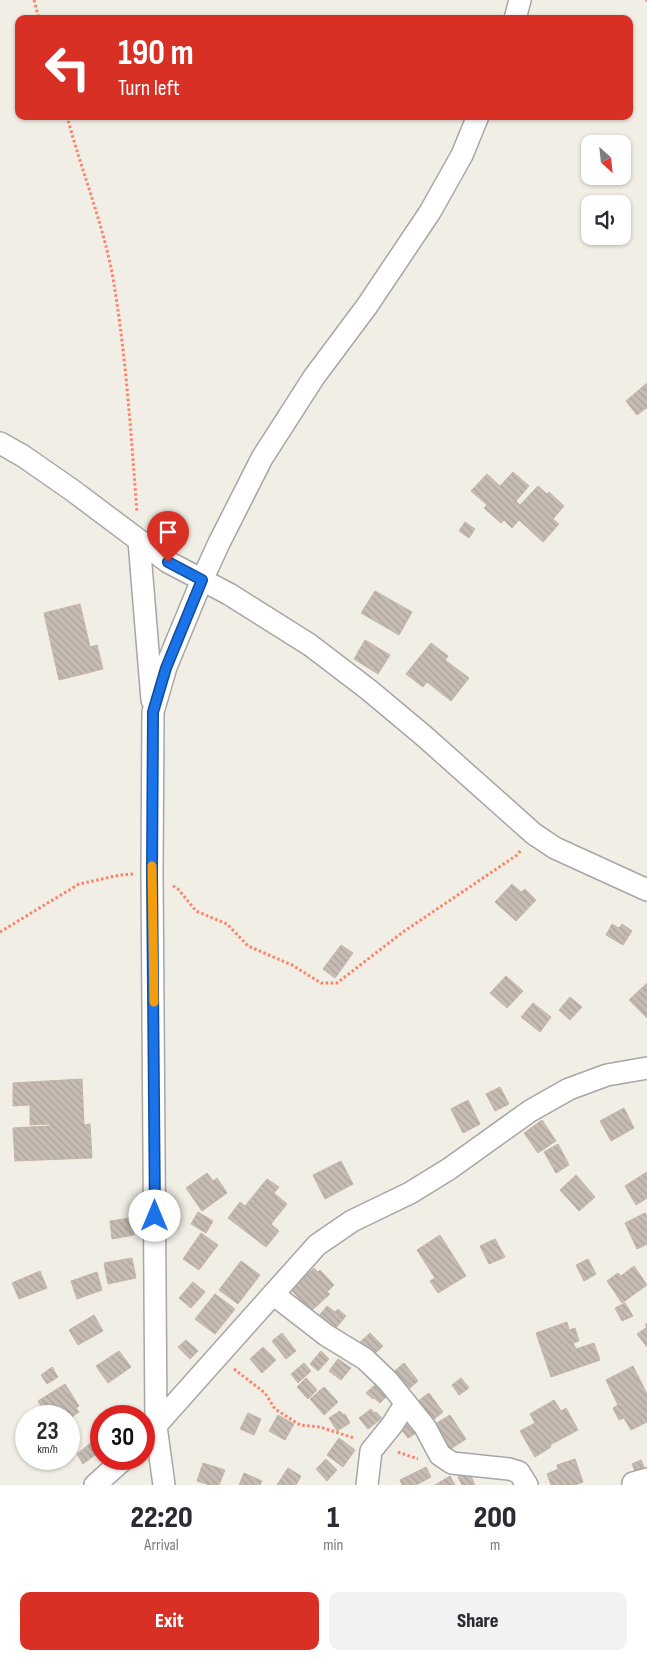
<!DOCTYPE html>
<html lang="en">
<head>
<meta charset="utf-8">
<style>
	:root { --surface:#fff; --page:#f2f2f3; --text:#2b2b33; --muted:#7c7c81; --accent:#d93025 }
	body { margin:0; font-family:"Sofia Sans Condensed",sans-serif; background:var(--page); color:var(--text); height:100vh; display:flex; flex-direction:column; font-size:19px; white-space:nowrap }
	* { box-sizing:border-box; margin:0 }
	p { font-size:16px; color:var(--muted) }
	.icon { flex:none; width:28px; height:28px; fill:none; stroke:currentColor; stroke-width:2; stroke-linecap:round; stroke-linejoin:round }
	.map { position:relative; height:1485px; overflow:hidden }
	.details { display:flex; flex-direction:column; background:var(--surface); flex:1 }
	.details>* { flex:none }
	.banner { position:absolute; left:15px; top:15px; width:618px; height:105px; border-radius:10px; box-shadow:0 1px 4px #0004; background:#d93025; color:#fff; overflow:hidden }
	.needle { width:32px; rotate:153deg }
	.fabs { position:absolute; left:581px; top:135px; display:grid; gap:10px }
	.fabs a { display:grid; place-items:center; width:50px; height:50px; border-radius:10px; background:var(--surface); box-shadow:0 1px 4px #0004; font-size:25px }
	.speed { position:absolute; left:15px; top:1405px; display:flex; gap:10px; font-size:25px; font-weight:700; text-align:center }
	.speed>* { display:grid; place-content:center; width:65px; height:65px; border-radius:50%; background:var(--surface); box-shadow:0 1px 4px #0004; line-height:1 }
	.speed small { font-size:12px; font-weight:400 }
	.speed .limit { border:8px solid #d22; background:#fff; color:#111 }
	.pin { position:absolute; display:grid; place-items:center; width:42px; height:42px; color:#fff; margin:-51px -21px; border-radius:50% 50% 50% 0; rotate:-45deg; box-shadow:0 0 5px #0007 }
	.pin .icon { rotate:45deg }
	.me { position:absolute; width:55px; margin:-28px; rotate:0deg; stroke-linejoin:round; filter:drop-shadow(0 0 4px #0008) }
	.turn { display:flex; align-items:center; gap:18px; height:105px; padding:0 20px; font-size:22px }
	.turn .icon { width:65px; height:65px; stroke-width:2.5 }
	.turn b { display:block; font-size:35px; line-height:42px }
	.eta { display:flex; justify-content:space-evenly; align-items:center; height:85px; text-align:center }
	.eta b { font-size:30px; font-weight:800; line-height:35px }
	.cta { display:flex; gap:10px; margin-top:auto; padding:10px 20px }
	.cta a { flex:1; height:58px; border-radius:10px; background:var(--accent); color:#fff; font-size:20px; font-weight:800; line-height:58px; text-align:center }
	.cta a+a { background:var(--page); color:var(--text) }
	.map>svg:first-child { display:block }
	.building { fill:url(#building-back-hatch); stroke:#c4b5a6 }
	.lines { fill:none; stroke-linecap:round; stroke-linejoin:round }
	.minor-casing { stroke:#a6a6a6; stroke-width:24 }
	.path { stroke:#ff8268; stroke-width:3; stroke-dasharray:2.5 2.5; stroke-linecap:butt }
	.minor { stroke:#fff; stroke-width:21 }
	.route-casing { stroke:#114b97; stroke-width:12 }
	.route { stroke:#1a73e8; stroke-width:9 }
	.slow { stroke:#f59e0b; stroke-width:9 }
</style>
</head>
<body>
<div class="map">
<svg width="647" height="1485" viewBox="0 0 647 1485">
	<defs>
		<pattern id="building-back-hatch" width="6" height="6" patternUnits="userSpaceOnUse" patternTransform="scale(1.25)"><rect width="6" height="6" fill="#c6bcb4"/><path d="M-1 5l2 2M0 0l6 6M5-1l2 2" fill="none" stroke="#aaa19a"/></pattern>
	</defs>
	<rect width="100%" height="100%" fill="#f1eee5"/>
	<path class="building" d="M647,383V409L646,408L637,415L626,401Z
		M513,472L529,486L516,501L520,505L538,486L547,494L549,492L564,506L553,519L559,524L543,542L519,520L512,528L504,520L501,523L484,508L487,505L471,491L487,474L500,486Z
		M465,522L475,529L469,538L459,531Z
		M375,591L412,612L399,635L361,613Z
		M80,604L90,647L97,645L103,669L59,680L44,613Z
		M365,640L390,655L378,674L354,659Z
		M431,643L448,656L445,660L469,678L451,701L427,682L423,687L406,674Z
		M512,884L521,892L525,889L536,900L516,921L495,902Z
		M612,924L619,928L622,924L632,931L623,945L606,935Z
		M341,945L353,953L335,978L323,969Z
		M506,976L523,991L507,1008L490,993Z
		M647,983V1018L629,1000Z
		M570,997L582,1007L570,1020L559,1010Z
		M533,1003L551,1017L540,1032L521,1017Z
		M82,1079L84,1125L90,1124L92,1158L15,1161L13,1128L50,1126V1124L30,1125V1105L13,1106V1083Z
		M500,1087L509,1104L495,1111L486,1094Z
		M468,1100L480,1124L463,1133L451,1109Z
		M624,1108L634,1128L611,1141L600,1121Z
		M542,1120L556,1141L538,1153L524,1133Z
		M558,1144L569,1165L556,1173L544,1152Z
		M341,1161L353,1184L325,1199L313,1175Z
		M647,1172V1198L636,1205L625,1186Z
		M207,1173L213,1181L217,1178L227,1193L202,1211L186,1188Z
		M576,1175L595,1197L579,1211L560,1190Z
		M267,1179L279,1187L274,1193L287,1204L271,1224L279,1231L266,1247L228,1218L240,1202L245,1206Z
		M198,1212L213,1221L206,1233L191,1224Z
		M645,1213L647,1217V1244L637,1249L625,1223Z
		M131,1218L134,1235L112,1239L110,1221Z
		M201,1233L218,1245L199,1270L183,1259Z
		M440,1235L466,1276L438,1293L430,1281L435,1278L417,1250Z
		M495,1239L505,1257L489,1264L480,1246Z
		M132,1258L136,1278L108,1284L104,1263Z
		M588,1259L596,1274L584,1281L576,1265Z
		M241,1261L260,1275L238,1304L219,1290Z
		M634,1266L647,1285L622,1303L607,1281L618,1273L621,1276Z
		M314,1268L318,1272L320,1270L334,1285L327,1292L330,1294L311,1311L290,1289Z
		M40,1271L47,1288L19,1299L12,1283Z
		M97,1272L102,1290L77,1299L71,1281Z
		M193,1282L205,1292L191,1308L179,1298Z
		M215,1294L235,1309L215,1334L195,1319Z
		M625,1303L633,1316L622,1321L615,1308Z
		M327,1306L335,1312L338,1309L346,1316L334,1330L318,1317Z
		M94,1315L103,1331L78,1345L69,1330Z
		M567,1322L569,1330L575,1328L579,1341L573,1343L576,1349L594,1343L600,1360L551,1377L536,1333Z
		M647,1323V1347L637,1334L647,1327L645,1325Z
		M282,1333L296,1351L286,1359L272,1341Z
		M370,1333L383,1346L371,1357L358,1344Z
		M186,1340L198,1351L190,1359L178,1347Z
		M263,1347L276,1360L262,1373L250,1359Z
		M119,1351L131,1367L108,1383L96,1366Z
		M321,1351L329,1359L318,1371L310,1364Z
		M338,1359L351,1368L341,1380L329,1371Z
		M304,1363L311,1371L298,1383L291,1374Z
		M404,1363L418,1381L404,1393L390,1375Z
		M633,1366L647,1394V1422L631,1430L624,1418L619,1420L613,1408L618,1405L606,1380Z
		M52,1367L58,1377L47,1384L41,1375Z
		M306,1378L317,1390L308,1399L297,1387Z
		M461,1378L469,1388L459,1395L452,1385Z
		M377,1383L388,1395L380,1403L374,1398L373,1399L366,1393Z
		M65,1384L79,1406L76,1408L79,1412L69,1419V1416H67L64,1413L59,1416H47L38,1401Z
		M324,1387L338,1402L324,1415L310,1399Z
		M429,1393L443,1412L429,1423L414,1404Z
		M554,1400L561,1411L566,1408L578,1430L550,1445L551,1447L535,1457L520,1431L535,1423L530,1414Z
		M371,1409L374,1413L376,1412L382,1418L368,1429L359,1418Z
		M340,1411L343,1415L345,1414L350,1423L337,1431L329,1418Z
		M248,1413L261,1419L254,1435L240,1429Z
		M278,1415L294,1424L285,1440L269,1431Z
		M450,1415L466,1439L446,1452L430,1427Z
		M408,1422L416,1433L408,1438L400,1428Z
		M339,1438L355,1450L343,1467L327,1455Z
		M92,1442L99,1452L83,1464L77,1454Z
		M326,1459L337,1470L327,1481L316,1469Z
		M575,1459L583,1482L575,1485H551L547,1474L558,1469L557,1465Z
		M641,1460L644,1467L635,1471L632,1464Z
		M203,1463L225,1470L219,1485H209L197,1481Z
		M426,1467L431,1477L416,1485H402L400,1480Z
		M288,1468L301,1476L296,1485H277Z
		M469,1472L475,1485H462L458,1477Z
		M244,1473L262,1481L260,1485H239Z
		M450,1476L455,1485H435Z"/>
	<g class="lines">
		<defs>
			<path id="minor" d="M515,19L520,0
				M0,443L23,456L72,490L168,562L229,594L310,645L369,690L424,736L534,834L555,848L647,890
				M139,541L152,700
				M273,1294L326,1335L365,1359L388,1381L425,1427L440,1455L452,1463L509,1469L519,1472L527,1485
				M151,1431L317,1245L352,1221L410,1193L449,1169L530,1111L569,1089L607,1075L647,1068
				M633,1483L647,1479
				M95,1485L124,1459
				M164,1485L156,1426L152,873L153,712L166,667L202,580L219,543L262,458L314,377L367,306L430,212L462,155L478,116
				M367,1485L371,1451L392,1425L406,1403"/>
		</defs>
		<use href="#minor" class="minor-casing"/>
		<path class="path" d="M34,0L39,19
			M646,0L647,1
			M67,116C81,170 103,223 113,278C126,355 131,434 137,513
			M173,886L178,889L196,911L227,924L248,946L292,965L321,983H337L403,932L517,855L521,850
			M0,932L79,884L120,875L133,874
			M234,1369L265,1393L275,1409L300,1425L320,1427L354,1438
			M398,1452L418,1459"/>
		<use href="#minor" class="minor"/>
	</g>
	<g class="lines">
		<defs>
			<path id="route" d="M155,1216L152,873L153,712L166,668L202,580L168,562"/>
		</defs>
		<use href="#route" class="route-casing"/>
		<use href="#route" class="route"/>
		<path class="slow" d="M152,866L154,1002"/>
	</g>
</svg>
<div class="fabs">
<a><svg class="needle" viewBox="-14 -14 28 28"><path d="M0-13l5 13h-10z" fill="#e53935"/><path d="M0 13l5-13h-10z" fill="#7c7c81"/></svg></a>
<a><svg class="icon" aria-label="sound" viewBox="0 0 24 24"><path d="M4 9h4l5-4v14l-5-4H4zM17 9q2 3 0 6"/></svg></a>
</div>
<div class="speed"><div>23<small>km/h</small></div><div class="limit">30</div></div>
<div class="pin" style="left:168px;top:562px;background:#d93025"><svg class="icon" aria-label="arrive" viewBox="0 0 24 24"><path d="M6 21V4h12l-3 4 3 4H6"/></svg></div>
<svg class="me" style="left:155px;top:1216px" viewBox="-20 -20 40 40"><circle r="19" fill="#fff"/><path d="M0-13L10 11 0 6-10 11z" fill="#1a73e8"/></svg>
<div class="banner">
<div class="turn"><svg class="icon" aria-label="left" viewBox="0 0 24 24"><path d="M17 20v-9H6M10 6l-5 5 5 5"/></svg><div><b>190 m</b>Turn left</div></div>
</div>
</div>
<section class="details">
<div class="eta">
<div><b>22:20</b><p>Arrival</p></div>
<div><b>1</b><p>min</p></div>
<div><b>200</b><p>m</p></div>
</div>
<div class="cta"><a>Exit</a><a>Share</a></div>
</section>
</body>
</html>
